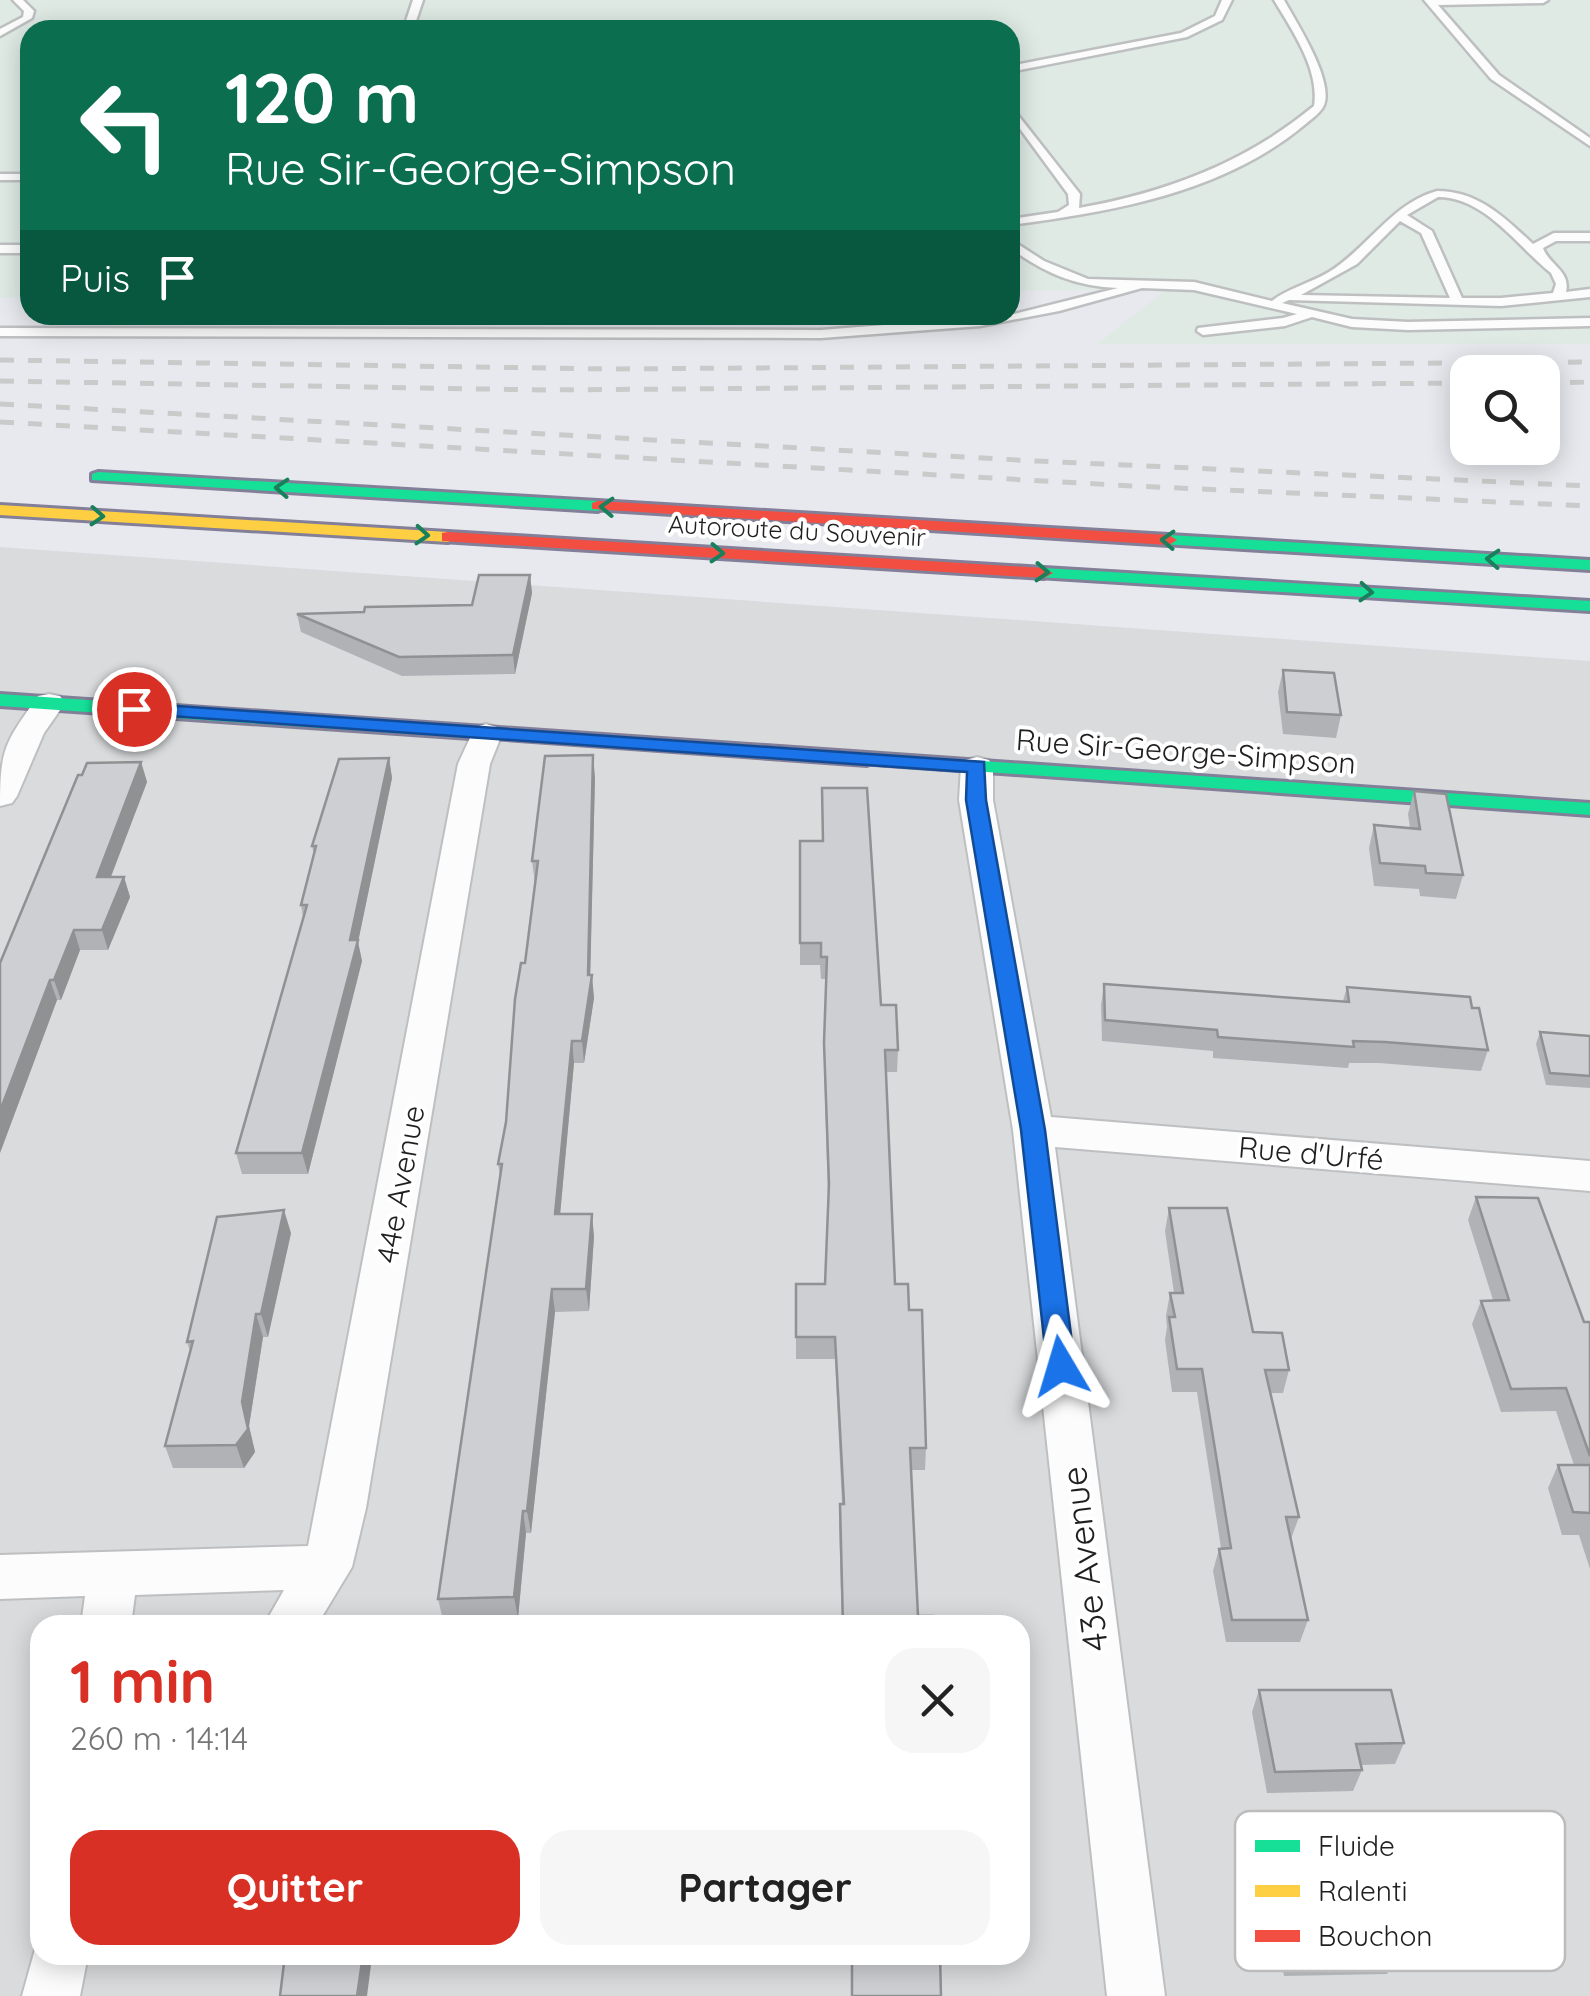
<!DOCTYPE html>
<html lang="fr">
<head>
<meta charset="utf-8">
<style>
	:root { --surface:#fff; --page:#f6f6f6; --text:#222; --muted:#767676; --accent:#d93025 }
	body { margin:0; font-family:Quicksand,sans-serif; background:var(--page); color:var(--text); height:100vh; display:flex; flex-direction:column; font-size:38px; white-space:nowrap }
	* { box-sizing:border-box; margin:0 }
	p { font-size:32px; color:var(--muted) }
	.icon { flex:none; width:55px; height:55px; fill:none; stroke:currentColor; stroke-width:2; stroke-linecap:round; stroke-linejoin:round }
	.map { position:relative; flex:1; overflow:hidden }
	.drawer { position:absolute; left:30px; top:1615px; width:1000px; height:350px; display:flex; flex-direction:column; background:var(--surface); border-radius:30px; box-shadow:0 5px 25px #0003 }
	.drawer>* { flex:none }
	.top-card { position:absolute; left:20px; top:20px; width:1000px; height:305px; border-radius:30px; box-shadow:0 5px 25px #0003; background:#0b6e4f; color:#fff; overflow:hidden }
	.buttons { position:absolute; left:1450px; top:355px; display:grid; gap:20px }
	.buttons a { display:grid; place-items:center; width:110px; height:110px; border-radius:20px; background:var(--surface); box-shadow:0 5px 25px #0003; font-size:50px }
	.pin { position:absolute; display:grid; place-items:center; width:85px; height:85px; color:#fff; margin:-42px; border:5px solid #fff; border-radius:50%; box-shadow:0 2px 10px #0007 }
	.me { position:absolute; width:110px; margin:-55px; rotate:353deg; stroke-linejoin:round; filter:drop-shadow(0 0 8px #0008) }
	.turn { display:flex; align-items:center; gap:35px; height:210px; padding:0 40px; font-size:45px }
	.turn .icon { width:130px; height:130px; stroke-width:2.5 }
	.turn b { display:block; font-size:70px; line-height:85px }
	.then { display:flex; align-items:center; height:95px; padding:0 40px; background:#0003; gap:20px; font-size:38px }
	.round { display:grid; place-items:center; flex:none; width:105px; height:105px; border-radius:30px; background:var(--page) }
	.summary { display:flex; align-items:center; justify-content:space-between; height:170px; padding:0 40px }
	h1 { font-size:60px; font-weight:800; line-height:75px; color:var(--accent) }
	.primary-button { display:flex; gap:20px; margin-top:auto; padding:20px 40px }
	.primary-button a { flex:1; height:115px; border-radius:30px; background:var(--accent); color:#fff; font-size:40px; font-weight:800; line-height:115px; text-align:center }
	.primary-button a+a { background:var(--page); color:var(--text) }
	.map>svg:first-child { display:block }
	.residential { fill:#d9dbdd; fill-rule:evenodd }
	.industrial { fill:#dfeae4 }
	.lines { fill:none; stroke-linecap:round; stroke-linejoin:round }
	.lane-casing { stroke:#bebfc1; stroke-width:5 }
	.street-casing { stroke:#bebfc1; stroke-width:4 }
	.fast-casing { stroke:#837f99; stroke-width:6 }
	.slow-casing { stroke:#837f99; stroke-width:6 }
	.jam-casing { stroke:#837f99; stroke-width:6 }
	.lane { fill:#fcfcfc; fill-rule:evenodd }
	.street { fill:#fcfcfc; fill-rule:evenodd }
	.fast { fill:#16e098; fill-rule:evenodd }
	.slow { fill:#ffcf43; fill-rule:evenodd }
	.jam { fill:#f24e42; fill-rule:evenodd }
	.rail { stroke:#cacacb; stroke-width:5; stroke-dasharray:14 14; stroke-linecap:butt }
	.wall { fill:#b0b2b5 }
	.shaded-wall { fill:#909193 }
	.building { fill:#cdcfd2; stroke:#909193; stroke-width:2.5 }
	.oneway { stroke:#1a805c }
	.route { fill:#1a73e8; stroke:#114b97; stroke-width:2.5 }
	.labels { text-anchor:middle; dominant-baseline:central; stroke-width:8; stroke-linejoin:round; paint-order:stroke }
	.far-street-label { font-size:25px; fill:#1f1f1f; stroke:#fff }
	.street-label { font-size:30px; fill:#1f1f1f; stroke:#fff }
	.near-street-label { font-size:35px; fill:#1f1f1f; stroke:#fff }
	.key { fill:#fff; stroke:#bcbcbc; stroke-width:2.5 }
	.key-label { font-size:28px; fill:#1f1f1f }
</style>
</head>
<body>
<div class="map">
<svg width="1590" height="1996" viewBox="0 0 1590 1996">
	<rect width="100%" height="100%" fill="#e8e9ee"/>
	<path class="residential" d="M0,547L1590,661V1996H0ZM40,1625H1020V1955H40Z"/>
	<path class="industrial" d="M0,0H1590V344H1097L1167,289L1010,291V30H30V298H0Z"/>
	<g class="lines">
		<defs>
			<path id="lane" d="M13,0H23L34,11L32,18L0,36V29L23,17L24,11Z
				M413,0H423L413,30H403Z
				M1222,0H1232L1222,20L1187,37L1010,72V66L1181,33L1215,16Z
				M1274,0H1284C1296,22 1334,80 1324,105C1321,113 1310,120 1303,126C1222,193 1111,212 1010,225V219L1058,212L1069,205L1068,194L1010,115V105L1080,194L1079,208C1167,192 1245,163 1314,106C1320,70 1292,30 1274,0Z
				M1424,0H1548L1543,3L1438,5L1499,75L1590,138V146L1491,79Z
				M957,26L960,27L962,30H952Z
				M0,174H30V180H0Z
				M1437,191C1478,191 1504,217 1533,244L1554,233H1590V241H1556L1543,248C1549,265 1571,271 1566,292L1590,289V297L1501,306L1289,300L1282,303L1352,319L1408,322L1590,318V326L1408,330L1352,327L1312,317L1285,326L1203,335L1197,331L1198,328L1283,318L1297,314L1194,290L1142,288L1059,311L980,326L821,338L0,336V328L821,330L1010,315L1118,288C1074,286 1045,273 1010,248V239L1044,261L1088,279L1194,282L1272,301C1286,289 1311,283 1329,272C1368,248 1391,204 1437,191ZM1438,197C1485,197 1517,246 1551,273L1556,284L1553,293L1501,298H1462L1432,231L1407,215ZM1400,221L1421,233L1450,298L1301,295L1357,264Z
				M0,245H30V253H0Z"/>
			<path id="street" d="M49,694L60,696L65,703L44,733L17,796L12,803L0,806C0,748 5,743 38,696Z
				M486,724L497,727L502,734L490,764L366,1508L352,1567L317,1625H264L284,1590L135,1595L131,1625H81L85,1596L0,1599V1555L308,1546L458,764L475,727Z
				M977,757L989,760L993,767V800L1051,1117L1590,1161V1191L1055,1147L1165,1996H1107L1013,1130L959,800L961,767L965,760Z
				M39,1935L40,1955H88L80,1996H22Z"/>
			<path id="fast" d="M98,472L598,501L606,506L598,511L92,480V474Z
				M1169,535L1590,560V570L1163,544L1161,540Z
				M1044,568L1590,601V611L1038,577L1035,573Z
				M0,694L485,727L495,733L485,739L0,706Z
				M867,753L1590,803V815L860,763L857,759L860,755Z"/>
			<path id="slow" d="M0,505L448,532L456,537L448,542L0,515Z
				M485,727L867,753L877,759L867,765L478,737L475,733L478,729Z"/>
			<path id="jam" d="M598,501L1169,535L1177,540L1169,545L592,509V503Z
				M448,532L1044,568L1053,573L1044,578L442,541V533Z"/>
		</defs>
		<use href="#lane" class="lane-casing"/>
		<use href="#street" class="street-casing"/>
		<use href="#fast" class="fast-casing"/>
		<use href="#slow" class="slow-casing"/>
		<use href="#jam" class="jam-casing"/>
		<use href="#lane" class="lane"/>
		<use href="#street" class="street"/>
		<use href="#fast" class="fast"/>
		<use href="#slow" class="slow"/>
		<use href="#jam" class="jam"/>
		<path class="rail" d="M0,360L612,369L1590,362
			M0,381L543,390L1468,383
			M1542,383L1590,382
			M0,404L1036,461L1590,486
			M0,422L1133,486L1590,506"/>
	</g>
	<path class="wall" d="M530,575L532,593L515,674L402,676L301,632L297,614L364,612L472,605Z
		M1283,670L1341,715L1336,738L1283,734L1278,692Z
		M389,758L392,778L358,942L362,961L308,1174H242L236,1153L303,917L301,905L314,855L312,846Z
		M141,762L147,782L111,877H124L130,897L108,950H80L61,1000H57L0,1153L78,775Z
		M595,777L590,975L594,998L584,1063H574L560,1214L594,1236L589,1311L555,1312L531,1533H526L518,1618L443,1620L438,1599L500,1176L498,1164L506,1122L535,883L532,861Z
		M1414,791L1463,875L1456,899L1420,896L1419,889L1374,886L1369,848L1374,825L1410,828L1408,814Z
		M800,841L881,1005L898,1050L897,1072H886L895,1284L909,1310L926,1448L925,1470H911L918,1616L933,1625H842L839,1525L840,1504H842L835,1359H796V1284H825L828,1199L824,1066L826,979H821L820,965H800Z
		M1104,984L1343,1001L1347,987L1472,1008L1488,1050L1481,1071L1379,1063H1349L1348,1068L1213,1058V1051L1102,1041L1101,1005Z
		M1540,1032L1590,1036V1088L1546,1085L1536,1044Z
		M1476,1197L1584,1322H1590V1569L1579,1535H1562L1548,1488L1558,1465H1574L1556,1411L1501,1412L1472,1324L1481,1301L1493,1300L1468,1220Z
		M1169,1208L1253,1332L1289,1370L1283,1393H1270L1299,1517L1291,1539L1308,1620L1300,1642H1226L1213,1571L1219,1549L1221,1548L1197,1392H1172L1165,1340L1167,1327L1166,1316L1170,1293H1174L1165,1231Z
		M291,1233L268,1337H263L249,1426L255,1452L244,1468H173L165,1446L190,1351L187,1342Z
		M1259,1690L1404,1743L1395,1764L1361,1765L1362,1770L1353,1791L1267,1793L1252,1712Z
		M1277,1872L1397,1955L1387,1974L1284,1976L1269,1892Z
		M285,1955H394L392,1965H371Z"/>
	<path class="shaded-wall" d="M530,575L532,593L515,674L513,655Z
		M593,755L595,777L590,986L592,975L594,998L584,1063L582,1041Z
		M389,758L392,778L358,942L362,961L308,1174L302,1153Z
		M141,762L147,782L103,897L97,877Z
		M124,877L130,897L108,950L102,930Z
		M74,930L80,950L61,1000L54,980Z
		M50,980L57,1000L0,1153V1111Z
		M572,1041L574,1063L558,1237L555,1214Z
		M284,1210L291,1233L268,1337L261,1314Z
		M592,1214L594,1236L589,1311L586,1289Z
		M552,1289L555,1312L531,1533L527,1511Z
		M256,1314L263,1337L249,1426L255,1452L244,1468L236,1445Z
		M523,1511L526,1533L518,1618L514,1597Z
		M363,1955H367L371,1965L367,1996H357Z"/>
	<path class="building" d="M479,575H530L513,655L399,657L297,614L364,612L365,607L472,605Z
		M1283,670L1334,673L1341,715L1287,712Z
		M593,755L588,975H592L582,1041H572L555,1214H592L586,1289H552L527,1511H523L514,1597L438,1599L502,1164H498L506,1122L515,999L521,963H525L538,861H532L545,756Z
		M389,758L350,940H358L302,1153H236L307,905H301L316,846H312L339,759Z
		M141,762L97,877H124L102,930H74L54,980H50L0,1111V963L78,775H82L87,763Z
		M822,788H867L881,1005H896L898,1050H885L895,1284H908L909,1310H922L926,1448H910L918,1616H933V1625H843L840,1504H844L835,1337H796V1284H825L829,1184L824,1043L827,957H821V943H800V841H823Z
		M1414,791L1446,794L1463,875L1426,873L1425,866L1380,863L1374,825L1420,829Z
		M1104,984L1349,1002L1347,987L1470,997L1472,1008H1479L1488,1050L1385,1042L1353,1041L1354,1047L1218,1037L1217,1030L1105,1020Z
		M1540,1032L1590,1036V1076L1550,1073Z
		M1476,1197L1538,1198L1584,1322H1590V1456L1566,1388L1511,1389L1481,1301L1509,1300Z
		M1169,1208H1227L1253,1332L1282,1333L1289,1370H1265L1299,1517H1286L1308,1620H1232L1219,1549L1231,1548L1202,1369H1177L1169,1317H1175L1170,1293H1183Z
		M284,1210L261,1314H256L242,1402L248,1429L236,1445L165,1446L193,1341L187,1342L217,1217Z
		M1558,1465H1590V1513L1573,1512Z
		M1259,1690H1391L1404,1743L1356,1744L1362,1770L1275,1772Z
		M285,1955H363L357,1996H280Z
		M852,1955H940L941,1996H852Z"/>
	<defs><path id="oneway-chevron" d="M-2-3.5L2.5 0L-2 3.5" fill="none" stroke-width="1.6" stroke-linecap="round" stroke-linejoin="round" transform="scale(2.5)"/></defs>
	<g class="oneway">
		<use href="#oneway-chevron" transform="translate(282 488) rotate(-177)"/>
		<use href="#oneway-chevron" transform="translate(607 507) rotate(-177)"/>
		<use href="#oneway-chevron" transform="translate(97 516) rotate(3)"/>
		<use href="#oneway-chevron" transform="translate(422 535) rotate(4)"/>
		<use href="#oneway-chevron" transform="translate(1168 540) rotate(-177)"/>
		<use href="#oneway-chevron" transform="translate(717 553) rotate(3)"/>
		<use href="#oneway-chevron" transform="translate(1493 559) rotate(-177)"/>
		<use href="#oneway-chevron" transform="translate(1042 572) rotate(3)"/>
		<use href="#oneway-chevron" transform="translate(1366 592) rotate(4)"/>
	</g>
	<path class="route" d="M134,703L984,762L986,800L1045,1130L1075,1366L1071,1374L1061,1377L1051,1374L1047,1366L1021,1130L966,800L967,772L127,713V705Z"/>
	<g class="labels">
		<g class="far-street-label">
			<text transform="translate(797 530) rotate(3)">Autoroute du Souvenir</text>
		</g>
		<g class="street-label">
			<text transform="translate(1186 751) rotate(4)">Rue Sir-George-Simpson</text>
			<text transform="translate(1311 1153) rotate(5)">Rue d'Urfé</text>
			<text transform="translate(400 1184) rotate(-80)">44e Avenue</text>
		</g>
		<g class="near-street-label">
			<text transform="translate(1084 1559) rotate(-97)">43e Avenue</text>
		</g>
	</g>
	<rect x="1235" y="1811" width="330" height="160" rx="15" class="key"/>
	<rect x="1255" y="1840" width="45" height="12" fill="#16e098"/>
	<rect x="1255" y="1885" width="45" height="12" fill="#ffcf43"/>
	<rect x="1255" y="1930" width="45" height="12" fill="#f24e42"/>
	<g class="key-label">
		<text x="1318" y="1856">Fluide</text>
		<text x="1318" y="1901">Ralenti</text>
		<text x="1318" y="1946">Bouchon</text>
	</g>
</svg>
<div class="buttons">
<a><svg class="icon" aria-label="search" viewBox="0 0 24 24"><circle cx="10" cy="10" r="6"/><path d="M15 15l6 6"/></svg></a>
</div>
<div class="pin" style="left:134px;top:709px;background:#d93025"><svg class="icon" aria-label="arrive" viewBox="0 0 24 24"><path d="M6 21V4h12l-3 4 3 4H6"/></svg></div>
<svg class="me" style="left:1061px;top:1366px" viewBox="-20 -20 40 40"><path d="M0-17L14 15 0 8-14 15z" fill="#1a73e8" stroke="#fff" stroke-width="4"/></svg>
<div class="top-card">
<div class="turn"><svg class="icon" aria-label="left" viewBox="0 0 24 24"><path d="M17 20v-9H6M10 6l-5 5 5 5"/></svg><div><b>120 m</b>Rue Sir-George-Simpson</div></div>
<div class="then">Puis<svg class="icon" aria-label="arrive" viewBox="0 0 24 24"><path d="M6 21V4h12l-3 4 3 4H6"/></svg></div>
</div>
<section class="drawer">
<div class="summary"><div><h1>1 min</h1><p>260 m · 14:14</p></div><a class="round"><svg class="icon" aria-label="close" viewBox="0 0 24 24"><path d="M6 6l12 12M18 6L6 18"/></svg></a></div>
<div class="primary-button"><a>Quitter</a><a>Partager</a></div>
</section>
</div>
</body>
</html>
